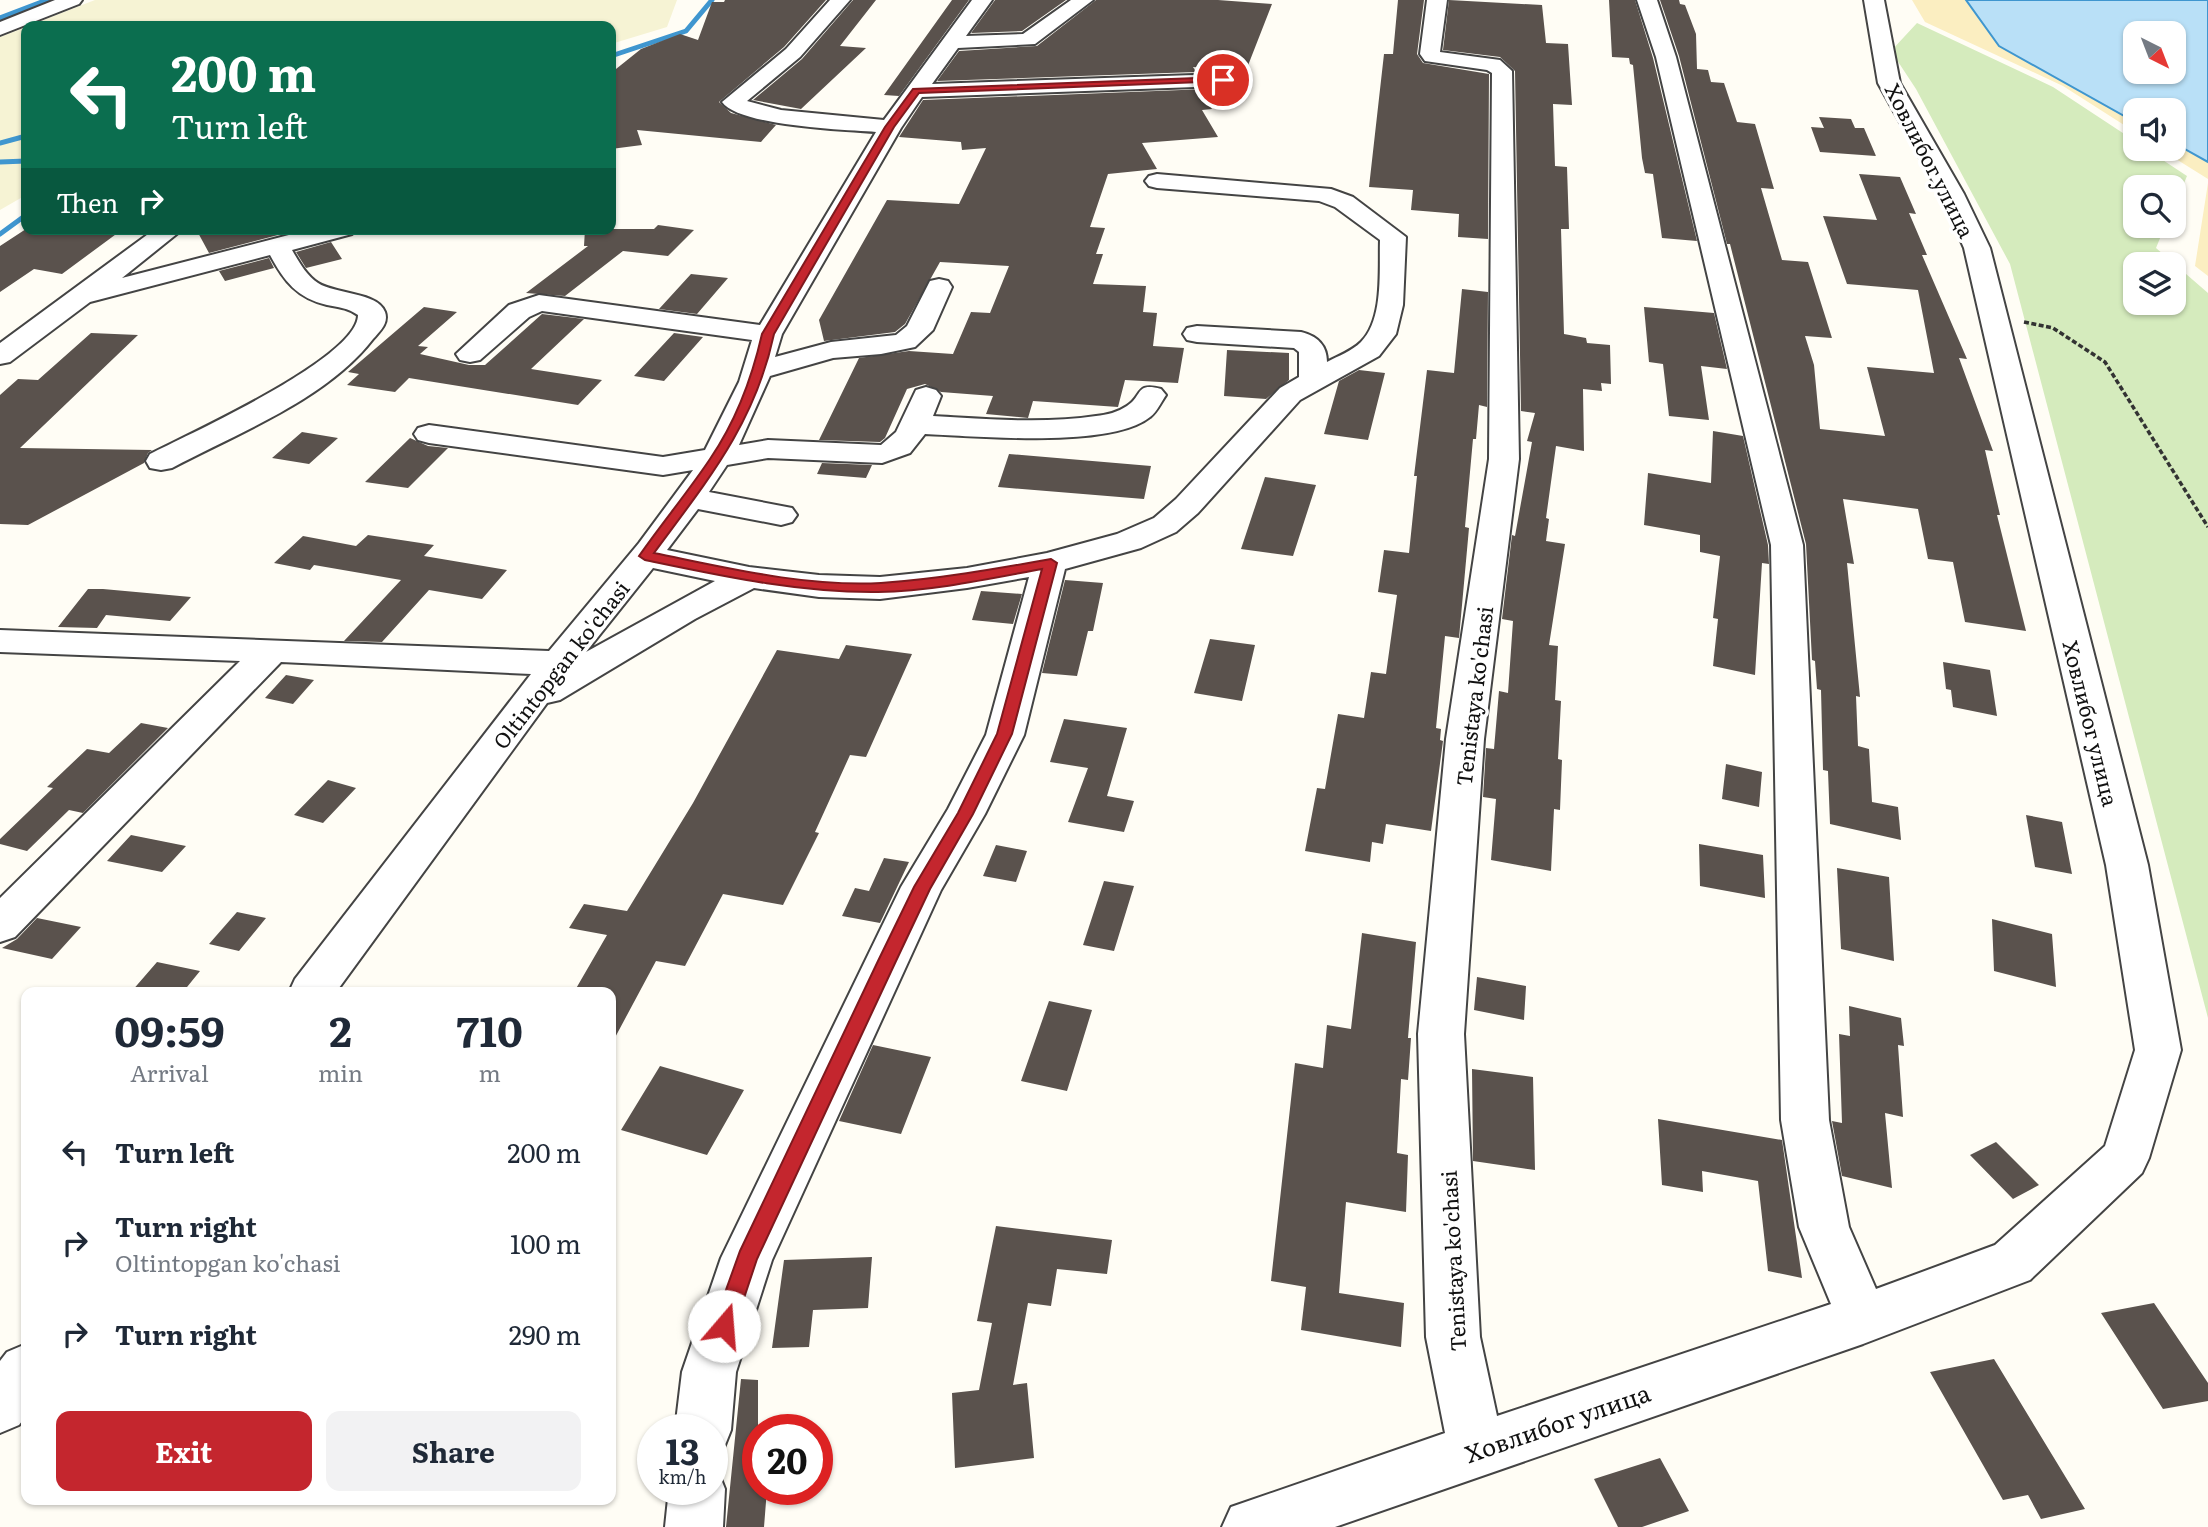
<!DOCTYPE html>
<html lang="en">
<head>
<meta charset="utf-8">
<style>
	:root { --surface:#fff; --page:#f2f2f3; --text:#1f2937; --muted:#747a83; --accent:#c4262e }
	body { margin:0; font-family:Literata,serif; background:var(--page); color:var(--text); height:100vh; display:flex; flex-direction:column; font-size:26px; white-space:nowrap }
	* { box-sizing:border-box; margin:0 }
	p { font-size:23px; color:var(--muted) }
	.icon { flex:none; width:38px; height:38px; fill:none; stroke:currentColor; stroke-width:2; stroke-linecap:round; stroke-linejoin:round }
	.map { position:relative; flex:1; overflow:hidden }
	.side { position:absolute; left:21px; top:987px; width:595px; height:518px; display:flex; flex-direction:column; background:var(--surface); border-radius:14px; box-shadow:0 2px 5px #0004 }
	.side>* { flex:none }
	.guide { position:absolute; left:21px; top:21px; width:595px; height:214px; border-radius:14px; box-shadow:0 2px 5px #0004; background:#0b6e4f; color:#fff; overflow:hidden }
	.needle { width:46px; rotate:138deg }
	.fabs { position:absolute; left:2123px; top:21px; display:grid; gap:14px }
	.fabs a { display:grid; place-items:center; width:63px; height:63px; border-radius:14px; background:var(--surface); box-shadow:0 2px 5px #0004; font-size:35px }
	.speed { position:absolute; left:637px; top:1414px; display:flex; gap:14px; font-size:35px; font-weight:700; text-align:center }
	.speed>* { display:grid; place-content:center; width:91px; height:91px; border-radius:50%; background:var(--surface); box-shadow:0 2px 5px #0004; line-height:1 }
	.speed small { font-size:18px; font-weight:400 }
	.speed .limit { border:10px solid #d22; background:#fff; color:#111 }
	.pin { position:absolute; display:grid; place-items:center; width:60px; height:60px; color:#fff; margin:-30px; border:4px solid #fff; border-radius:50%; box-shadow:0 2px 7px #0007 }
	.me { position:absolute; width:77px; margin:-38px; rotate:18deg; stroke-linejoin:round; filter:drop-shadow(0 0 5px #0008) }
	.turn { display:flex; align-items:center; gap:24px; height:147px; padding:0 35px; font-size:32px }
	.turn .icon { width:91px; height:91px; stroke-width:2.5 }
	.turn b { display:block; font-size:49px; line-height:60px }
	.then { display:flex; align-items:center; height:66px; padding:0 35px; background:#0003; gap:14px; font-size:26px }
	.eta { display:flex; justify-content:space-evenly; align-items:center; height:119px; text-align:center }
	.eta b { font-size:42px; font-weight:700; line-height:49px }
	.cta { display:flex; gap:14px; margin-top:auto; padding:14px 35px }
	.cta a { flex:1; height:80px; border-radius:14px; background:var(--accent); color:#fff; font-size:28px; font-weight:700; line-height:80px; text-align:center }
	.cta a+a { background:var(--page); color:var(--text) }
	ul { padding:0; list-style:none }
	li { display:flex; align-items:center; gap:21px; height:91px; padding:0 35px }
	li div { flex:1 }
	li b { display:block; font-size:26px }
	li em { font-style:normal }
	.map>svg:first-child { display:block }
	.farmland { fill:#f6f3d4 }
	.green { fill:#d5ebbd; fill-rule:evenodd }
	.sand { fill:#fbeec1; fill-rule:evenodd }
	.water { fill:#b9e0f7; stroke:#3f96cf; stroke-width:2; fill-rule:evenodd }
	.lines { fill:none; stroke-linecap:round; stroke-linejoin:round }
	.stream { stroke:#3f96cf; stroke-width:5 }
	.building { fill:#5a524d }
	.minor-casing { stroke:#444; stroke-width:4 }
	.path { stroke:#333; stroke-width:3.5; stroke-dasharray:5 2.5; stroke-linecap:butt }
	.minor { fill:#fff; fill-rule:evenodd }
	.route { fill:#c4262e; stroke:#7f191e; stroke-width:2 }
	.labels { text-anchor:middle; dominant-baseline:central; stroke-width:7; stroke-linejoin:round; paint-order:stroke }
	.street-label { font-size:21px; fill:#111; stroke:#fff }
	.near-street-label { font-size:24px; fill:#111; stroke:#fff }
</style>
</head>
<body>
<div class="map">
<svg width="2208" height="1527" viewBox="0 0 2208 1527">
	<rect width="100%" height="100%" fill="#fffdf5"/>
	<path class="farmland" d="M95,0H677L667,27L611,44V26H28Z
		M26,27V195L0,210V37Z"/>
	<path class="green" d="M1917,23L2053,87L2135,141V149H2146L2187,176L2174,207V187H2135V226H2165L2156,248L2208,293V1018L2010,264L1916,89L1891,51ZM2135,264H2174V303H2135Z"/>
	<path class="sand" d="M1912,0H2208V179L2160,149H2174V110H2135V132L2063,86L1925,22ZM2135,33H2174V72H2135Z
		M2208,183V276L2195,266Z"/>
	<path class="water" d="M1966,0H2208V162L2174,143V110H2135V122L1999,46ZM2135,33H2174V72H2135Z"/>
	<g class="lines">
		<path class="stream" d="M0,18L47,0
			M611,56L686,31L712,0
			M0,143L26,136
			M0,162L26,161
			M0,234L26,215"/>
	</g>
	<path class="building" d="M725,0H826L784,47L719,102L731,113L776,125L761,142L637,130L642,145L611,149V66L615,65L616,69L641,49L680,34L698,40L712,2H724Z
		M853,0H876L840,46L866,48L801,109L753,100L802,59Z
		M952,0H969L899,96L884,95Z
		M995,0H1066L1022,31L971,33Z
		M1096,0H1218L1272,4L1247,68L1217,66V68L1193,67L1196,72L937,81L959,51L1037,46Z
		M1398,0H1424L1417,54L1423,63L1489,74L1488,239L1458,237L1459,214L1411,210L1413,190L1369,187L1384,54H1393Z
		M1449,0L1542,5L1546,43L1568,44L1572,105L1553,104L1555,166L1567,167L1569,229H1561L1564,334L1586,338L1587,343L1610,345L1611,384L1601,383L1602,391L1583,389L1584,451L1556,446L1546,518L1549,519L1546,541L1565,544L1549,645L1558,646L1555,700L1561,701L1558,759L1562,760L1560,810L1554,809L1551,871L1491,860L1496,799L1483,797L1486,748L1494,749L1499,691L1508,693L1513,621L1502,619L1512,535L1515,536L1532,442L1527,441L1535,413L1521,411L1515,71L1500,57L1443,50Z
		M1609,0H1635L1653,58L1697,241L1662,238L1653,174L1645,173L1642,158L1633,65L1630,64L1629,58L1612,57Z
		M1660,0H1679L1680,4L1685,5L1696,34L1697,69L1708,70L1711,82L1724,83L1737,122L1755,124L1774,189L1761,188L1782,260L1808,262L1832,338L1805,336L1814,365L1820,429L1885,436L1867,367L1934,373L1918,290L1847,284L1823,216L1877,220L1859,174L1900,177L1916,214L1909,213L1927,255H1922L1967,359L1959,358L1993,451L1985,450L2000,515H1997L2026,631L1965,622L1953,562L1928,559L1918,509L1843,499L1854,564L1847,563L1860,697L1856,696L1858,746L1869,749L1872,802L1898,807L1901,840L1830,824L1828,771L1823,770L1821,690L1817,689L1815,661L1812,660L1806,544L1730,244H1727L1679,56Z
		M1207,89L1215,102L1208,103L1212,109L1202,110L1218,137L1142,143L1157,169L1108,174L1090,227L1105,228L1096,254H1103L1093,284L1146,286L1143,312L1157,313L1153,346L1184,348L1178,383L1125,380L1118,407L1033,401L1028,418L986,414L993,396L941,392L925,384L907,389L885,438L880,442L819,440L859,358L909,351L953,354L971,312L990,313L1009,266L940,262L905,324L895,332L824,341L819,320L887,200L959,204L986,148L962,150L961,142L899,137L923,100Z
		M1819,117L1851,119L1855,128H1864L1876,156L1820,152L1811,127L1824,128Z
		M658,225L694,230L668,256L623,251L565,296L526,293L588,246H584L585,229H654Z
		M26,229H123L62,274L34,269L0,292V246Z
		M196,229H231L235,235L258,229H301L209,253Z
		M331,242L342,259L306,268L296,252Z
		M269,258L274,268L225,281L219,271Z
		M691,274L728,278L697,314L659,309Z
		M1462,289L1488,292L1487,407L1479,405L1476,439H1473L1465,527L1469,528L1459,638L1445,636L1436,728L1441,729L1440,740L1443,741L1431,831L1386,824L1383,844L1372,842L1370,862L1305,851L1317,788L1325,789L1338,714L1364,718L1371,672L1386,674L1397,595L1378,592L1384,550L1409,553L1417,476H1414L1427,370L1454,373Z
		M424,307L457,312L418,346L428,347L420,354L469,365H485L542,314L584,319L531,369L602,380L578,405L409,378L395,392L347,385L359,374L348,372Z
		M1644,307L1714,313L1727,369L1701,366L1709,420L1669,416L1663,364L1649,362Z
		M91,333L138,335L20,448L152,450L148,453L144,463L28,525L0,524V395L18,379L38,380Z
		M674,333L703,337L664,381L634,376Z
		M1227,350L1289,353V380L1266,399L1224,396Z
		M1359,370L1385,373L1368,440L1324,434L1339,381Z
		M1713,431L1743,436L1768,545L1769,564L1762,563L1755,675L1713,666L1718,619L1713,618L1720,556L1700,552V535L1644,525L1648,473L1711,483Z
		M302,432L338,438L309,464L272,458Z
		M410,438L428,446L448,448L408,488L365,482Z
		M1009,454L1151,466L1144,499L998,487Z
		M822,463L872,465L866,478L817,474Z
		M1265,477L1316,485L1293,556L1241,549Z
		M368,535L434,545L424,556L507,570L482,599L429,590L382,642L344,641L401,580L314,565L310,570L274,563L303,536L356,546Z
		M1065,580L1103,583L1093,631H1088L1077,676L1042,673Z
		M88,589H103L191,597L170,621L106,615L97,628L58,627Z
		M981,591L1022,594L1013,624L972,620Z
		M1210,639L1255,645L1242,701L1194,693Z
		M846,645L912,654L866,757L850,755L815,832L819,833L783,905L723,894L685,966L656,961L611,1045V992H574L607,935L569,928L584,904L627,911L693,803L777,650L839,659Z
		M1943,662L1990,670L1997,716L1953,707L1951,690L1946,689Z
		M286,675L314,680L293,704L265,698Z
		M1064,719L1127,728L1107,796L1134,801L1124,832L1068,822L1088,768L1050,762Z
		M141,723L168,728L83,813L69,810L27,851L0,844V839L53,788L47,787L87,749L109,753Z
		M1726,764L1762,772L1759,807L1722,799Z
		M328,780L356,788L323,823L294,815Z
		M2026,815L2062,822L2072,874L2035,867Z
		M131,835L186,846L162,872L107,861Z
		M1699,844L1763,855L1765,898L1700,886Z
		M996,845L1027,851L1016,882L983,876Z
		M884,858L909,862L880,923L842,916L855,888L869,891Z
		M1837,868L1889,877L1894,961L1841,949Z
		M1104,881L1134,886L1114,951L1083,945Z
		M237,912L266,918L239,951L209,944Z
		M37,918L81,927L52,959L2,948L17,939Z
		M1992,919L2052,934L2056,987L1994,971Z
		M1362,933L1416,942L1408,1038H1411L1408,1080L1401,1079L1397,1153L1408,1155L1406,1212L1346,1202L1339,1293L1404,1303L1401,1347L1301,1330L1306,1287L1271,1281L1295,1063L1323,1068L1327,1025L1351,1029Z
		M157,962L200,971L183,992H131Z
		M1477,977L1526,986L1524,1020L1474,1010Z
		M1049,1001L1092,1010L1067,1091L1021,1081Z
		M1849,1006L1901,1018L1904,1046L1898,1045L1903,1117L1885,1113L1892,1188L1842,1176L1832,1121L1842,1123L1839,1034L1850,1036Z
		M873,1045L931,1057L901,1134L839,1121Z
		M660,1066L744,1090L707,1155L621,1130Z
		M1472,1069L1533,1077L1535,1170L1473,1161Z
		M1658,1119L1782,1140L1802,1278L1768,1271L1758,1181L1702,1171L1703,1192L1662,1185Z
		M1996,1142L2039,1185L2013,1199L1970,1155Z
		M996,1226L1112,1240L1107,1274L1057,1269L1051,1306L1028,1303L1013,1385L1027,1383L1034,1458L955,1468L952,1393L979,1390L992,1323L977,1321Z
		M872,1257L868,1308L813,1310L809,1347L772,1348L784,1260Z
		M2154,1303L2208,1383V1401L2163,1409L2101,1313Z
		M1994,1359L2085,1509L2041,1519L2028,1495L2003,1500L1930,1372Z
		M741,1379L758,1380V1489H767L764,1527H726Z
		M1660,1458L1689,1511L1642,1527H1618L1594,1479Z"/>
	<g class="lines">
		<defs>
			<path id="minor" d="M55,0H82L79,4L0,35V22Z
				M830,0H850L800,57L747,101L781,110L884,120L972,0H992L966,36L1023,34L1071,0H1093L1035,44L958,48L932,84L1223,74L1230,76L1234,80L1230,84L1223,86L922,97L901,128L782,334L775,357L831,342L896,335L907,326L930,281L939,279L948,281L952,287L933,330L915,347L881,354L833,358L770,376L739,445L768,440L881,445L896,432L916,390L926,387L936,390L941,396L933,416C987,419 1043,424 1096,416C1107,415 1118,412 1127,406C1143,396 1135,382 1161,389L1166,395C1161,402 1157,412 1150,417C1111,449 975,436 925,434L910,453L882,463L768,458L727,465L709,492L792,508L797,515L792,522L781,525L698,509L667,550L749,567L819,575L880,577L967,568L1047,553L1117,534L1154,518L1176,499L1280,388L1299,377V352L1294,348L1197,342L1187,340L1183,334L1187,328L1197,326L1301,332C1317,336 1327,345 1327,362C1338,356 1352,351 1361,342C1384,319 1379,270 1380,240L1335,207L1319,201L1157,188L1149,186L1145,181L1149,176L1157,174L1331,189L1353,197L1406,237L1403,305L1396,334L1379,356L1300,400L1198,513L1176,532L1141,548L1065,569L1024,735L985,814L941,890L772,1260L736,1372L731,1430L723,1450L712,1454V1430H675L682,1372L721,1258L901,887L948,809L986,735L1029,577L967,588L880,599L819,597L754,588L695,619L560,700L547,703L336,992H289L295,979L531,674L281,662L15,937L0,942V898L240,661L0,652V630L549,651L639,543L693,470L663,475L429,443L418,440L414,434L418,428L429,425L663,457L705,450L739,382L752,340L542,311L529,317L480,360L470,362L460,360L456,354L509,305L539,295L760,325L876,132C845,130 739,126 722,102L786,49ZM653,568L715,581L586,652Z
				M1427,0H1447L1440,52L1500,60L1512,71L1519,459L1484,739L1464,1034L1480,1337L1497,1416L1831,1304L1799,1227L1781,1120L1771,545L1656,57L1637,0H1657L1676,57L1803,545L1829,1120L1849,1227L1876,1289L1995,1245L2105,1146L2135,1050L2106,865L1964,248L1940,194L1878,83L1864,0H1884L1900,83L1964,194L1990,248L2148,865L2181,1050L2149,1158L2142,1173L2030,1280L1863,1344L1335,1527H1222L1231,1507L1445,1433L1426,1337L1418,1034L1446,739L1489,459L1492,73L1487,70L1425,61L1420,54Z
				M155,229H183L122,278L312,229H355L352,234L292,250C299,262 306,275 318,283C334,294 378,292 385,312C389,323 380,331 373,339C327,399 238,433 172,468L161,470L150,468L146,461L150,454C189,434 358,358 358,315C348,308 338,307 327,305C297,298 284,281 270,255L90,302L10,362L0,364V343Z
				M26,1344V1416L19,1425L0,1433V1361L7,1352Z
				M712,1467L717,1469L725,1489L723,1527H665L669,1489H712Z"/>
		</defs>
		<use href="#minor" class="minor-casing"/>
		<path class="path" d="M2024,322L2053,328L2105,362L2208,527"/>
		<use href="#minor" class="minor"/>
	</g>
	<path class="route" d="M1223,77L1226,78V81L919,93L894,127L774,334C755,424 707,481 654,553C728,568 805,587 881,583C938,579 995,569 1051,559L1057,563L1012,734L973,814L930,889L896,961L757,1259L732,1334L724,1337L717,1334L713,1326L740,1251L878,961L914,887L958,813L997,734L1042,569C988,579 933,591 878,592C799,593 722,576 645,560L639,556C662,523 688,492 710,459C736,421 752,378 762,334L885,127L913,89Z"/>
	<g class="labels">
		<g class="street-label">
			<text transform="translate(1931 160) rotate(63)">Ховлибог улица</text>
			<text transform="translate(560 664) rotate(-52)">Oltintopgan ko'chasi</text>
			<text transform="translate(1473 696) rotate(-83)">Tenistaya ko'chasi</text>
			<text transform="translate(2092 723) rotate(76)">Ховлибог улица</text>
			<text transform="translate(1452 1261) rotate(-93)">Tenistaya ko'chasi</text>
		</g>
		<g class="near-street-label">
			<text transform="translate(1557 1422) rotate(-19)">Ховлибог улица</text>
		</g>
	</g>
</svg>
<div class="fabs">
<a><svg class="needle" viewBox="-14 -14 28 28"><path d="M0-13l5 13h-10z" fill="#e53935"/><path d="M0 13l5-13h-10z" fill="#747a83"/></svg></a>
<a><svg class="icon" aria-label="sound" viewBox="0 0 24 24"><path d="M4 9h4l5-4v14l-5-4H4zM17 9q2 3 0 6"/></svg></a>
<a><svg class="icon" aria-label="search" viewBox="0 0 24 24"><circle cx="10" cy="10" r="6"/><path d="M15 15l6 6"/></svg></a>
<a><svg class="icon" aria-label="layers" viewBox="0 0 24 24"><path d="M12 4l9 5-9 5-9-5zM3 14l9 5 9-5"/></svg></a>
</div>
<div class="speed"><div>13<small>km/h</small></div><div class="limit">20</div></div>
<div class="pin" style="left:1223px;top:80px;background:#d93025"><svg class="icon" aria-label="arrive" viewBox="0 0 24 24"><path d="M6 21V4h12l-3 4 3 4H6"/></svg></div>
<svg class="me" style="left:724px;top:1326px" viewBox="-20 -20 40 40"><circle r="19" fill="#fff"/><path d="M0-13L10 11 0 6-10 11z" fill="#c4262e"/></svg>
<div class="guide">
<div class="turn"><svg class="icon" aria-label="left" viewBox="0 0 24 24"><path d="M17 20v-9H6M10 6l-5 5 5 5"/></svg><div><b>200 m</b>Turn left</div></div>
<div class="then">Then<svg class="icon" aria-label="right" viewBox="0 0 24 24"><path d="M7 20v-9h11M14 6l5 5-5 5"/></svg></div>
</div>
<section class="side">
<div class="eta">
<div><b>09:59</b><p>Arrival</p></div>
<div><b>2</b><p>min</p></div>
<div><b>710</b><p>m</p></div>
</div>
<ul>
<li><svg class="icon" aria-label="left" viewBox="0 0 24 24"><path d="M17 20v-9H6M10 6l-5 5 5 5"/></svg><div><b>Turn left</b></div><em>200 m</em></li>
<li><svg class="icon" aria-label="right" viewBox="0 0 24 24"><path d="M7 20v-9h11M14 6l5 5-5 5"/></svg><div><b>Turn right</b><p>Oltintopgan ko'chasi</p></div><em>100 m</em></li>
<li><svg class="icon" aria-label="right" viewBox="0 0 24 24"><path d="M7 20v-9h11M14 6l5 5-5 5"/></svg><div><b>Turn right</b></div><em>290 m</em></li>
</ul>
<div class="cta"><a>Exit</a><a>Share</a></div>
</section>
</div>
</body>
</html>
